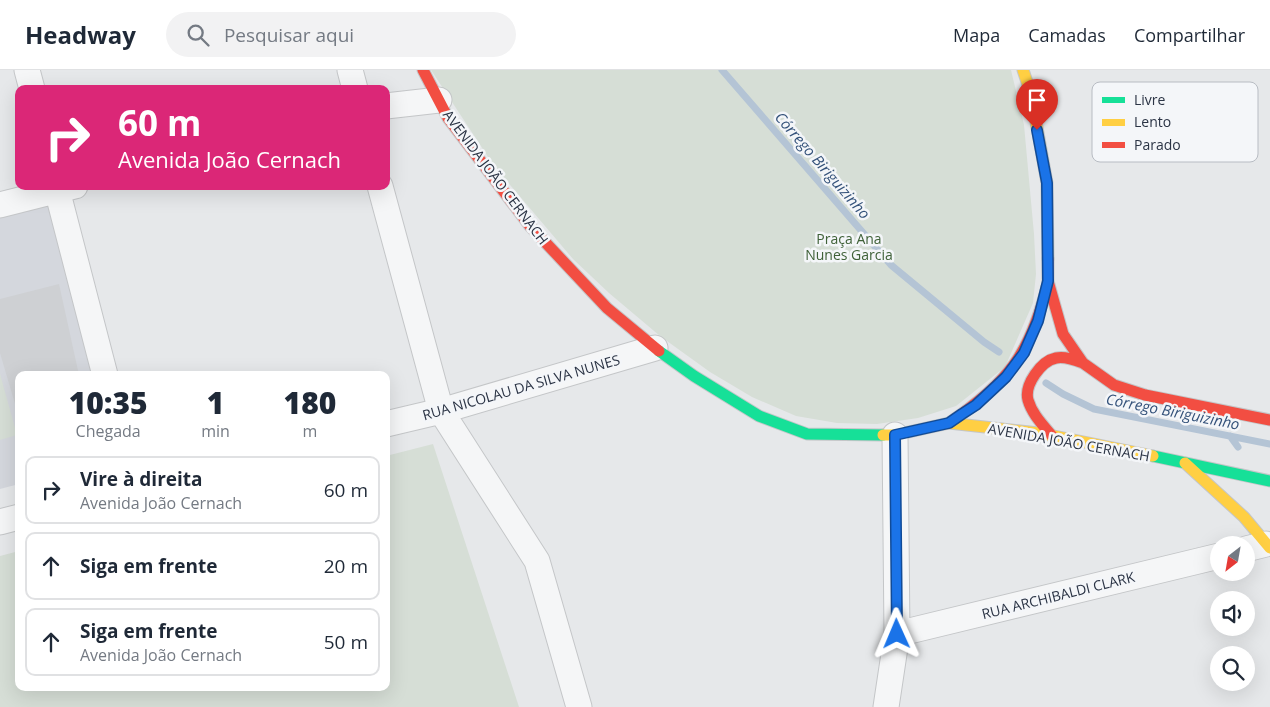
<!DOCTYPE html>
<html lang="pt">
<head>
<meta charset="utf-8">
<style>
	:root { --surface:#fff; --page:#f2f2f3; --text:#1f2937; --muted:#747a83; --line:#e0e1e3 }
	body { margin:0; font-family:"Open Sans",sans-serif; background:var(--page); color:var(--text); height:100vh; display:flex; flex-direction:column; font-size:19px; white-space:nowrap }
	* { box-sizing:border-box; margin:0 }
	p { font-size:16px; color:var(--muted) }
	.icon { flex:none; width:28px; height:28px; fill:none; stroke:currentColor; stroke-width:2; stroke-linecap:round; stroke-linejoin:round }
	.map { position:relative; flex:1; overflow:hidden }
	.sheet { position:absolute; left:15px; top:301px; width:375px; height:320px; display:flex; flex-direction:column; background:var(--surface); border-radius:10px; box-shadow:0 5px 20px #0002 }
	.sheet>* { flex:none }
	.banner { position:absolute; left:15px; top:15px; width:375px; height:105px; border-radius:10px; box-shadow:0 5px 20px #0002; background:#db2777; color:#fff; overflow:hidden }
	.needle { width:32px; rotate:211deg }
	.tools { position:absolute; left:1210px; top:466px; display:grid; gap:10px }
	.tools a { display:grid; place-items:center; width:45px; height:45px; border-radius:50%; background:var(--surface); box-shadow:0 5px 20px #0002; font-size:25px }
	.pin { position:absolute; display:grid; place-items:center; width:42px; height:42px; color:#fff; margin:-51px -21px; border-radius:50% 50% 50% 0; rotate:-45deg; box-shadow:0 0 5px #0007 }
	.pin .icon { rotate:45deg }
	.me { position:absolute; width:55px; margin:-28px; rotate:359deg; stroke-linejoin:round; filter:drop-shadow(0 0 4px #0008) }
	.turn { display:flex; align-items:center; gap:18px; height:105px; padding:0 20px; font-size:22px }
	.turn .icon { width:65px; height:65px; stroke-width:2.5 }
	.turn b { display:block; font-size:35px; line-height:42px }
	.eta { display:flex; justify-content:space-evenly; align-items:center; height:85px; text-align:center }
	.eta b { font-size:30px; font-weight:800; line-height:35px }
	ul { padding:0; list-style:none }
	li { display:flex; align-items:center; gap:15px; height:68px; margin:0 10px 8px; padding:0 10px; border:2px solid var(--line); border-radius:10px }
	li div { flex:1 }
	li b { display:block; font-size:19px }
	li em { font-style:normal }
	header { display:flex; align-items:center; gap:30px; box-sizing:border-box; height:70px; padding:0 25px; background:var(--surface); border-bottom:1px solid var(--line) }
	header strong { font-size:24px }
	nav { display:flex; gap:28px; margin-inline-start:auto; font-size:18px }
	.search { width:350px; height:45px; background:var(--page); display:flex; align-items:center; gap:12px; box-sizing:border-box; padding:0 18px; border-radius:28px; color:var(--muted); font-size:19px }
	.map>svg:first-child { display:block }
	.built { fill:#d4d7dd }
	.green { fill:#d6ded6 }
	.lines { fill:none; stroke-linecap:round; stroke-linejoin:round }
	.stream { stroke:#b4c4d5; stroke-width:7 }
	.building { fill:#ced0d3 }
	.street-casing { stroke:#c4c6c8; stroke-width:27 }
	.fast-casing { stroke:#c4c6c8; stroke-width:13 }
	.slow-casing { stroke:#c4c6c8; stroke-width:13 }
	.jam-casing { stroke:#c4c6c8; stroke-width:13 }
	.street { stroke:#f5f6f7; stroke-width:25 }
	.fast { stroke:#16e098; stroke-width:11 }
	.slow { stroke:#ffcf43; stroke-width:11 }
	.jam { stroke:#f24e42; stroke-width:11 }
	.route-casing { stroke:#114b97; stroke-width:12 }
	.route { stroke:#1a73e8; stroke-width:9 }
	.labels { text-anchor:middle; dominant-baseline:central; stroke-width:5; stroke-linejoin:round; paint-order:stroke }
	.street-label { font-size:14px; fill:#2b3445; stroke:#f4f6f9 }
	.park-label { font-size:14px; fill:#3f6138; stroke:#f4f6f9 }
	.water-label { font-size:15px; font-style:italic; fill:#34527a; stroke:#f4f6f9 }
	.key { fill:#f4f6f9; stroke:#b8bcc3; stroke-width:1 }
	.key-label { font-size:14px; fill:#2b3445 }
</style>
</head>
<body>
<header>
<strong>Headway</strong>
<div class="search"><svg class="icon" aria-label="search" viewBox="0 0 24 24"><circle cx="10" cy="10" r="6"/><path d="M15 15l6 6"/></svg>Pesquisar aqui</div>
<nav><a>Mapa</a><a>Camadas</a><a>Compartilhar</a></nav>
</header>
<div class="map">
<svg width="1270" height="637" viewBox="0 0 1270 637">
	<rect width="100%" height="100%" fill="#e6e8ea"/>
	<path class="built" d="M61,120L107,305H19V414L0,419V137Z"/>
	<path class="green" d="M431,0H1011L1024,55L1034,164L1036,204L1033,233L1005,297L956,336L918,348L877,354L837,353L796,346L752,327L710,302L660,266L609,223L573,189L494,96Z
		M0,304L17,365L0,370Z
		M433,374L519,637H0V486L19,481V618H386V386Z"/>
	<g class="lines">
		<path class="stream" d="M722,0L891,195L984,272L999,282
			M1046,313L1063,324L1094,339L1270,374
			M1230,366L1238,377"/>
	</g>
	<path class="building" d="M59,214L79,305H19L18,344L0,283V229Z"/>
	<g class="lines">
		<defs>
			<path id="street" d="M27,0L32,19
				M350,0L355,19
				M386,36L439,30
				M56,116L105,305
				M380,116L441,341L537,491L579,637
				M0,135L75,116
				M386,354L441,341L655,278
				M0,452L19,447
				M1246,479L1266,474
				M897,564L1219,486
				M886,637L897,564L895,365"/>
			<path id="fast" d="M659,281L694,306L759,346L807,364L883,365
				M1153,386L1270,411"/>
			<path id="slow" d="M1023,0L1031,24L1047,113L1048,189
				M883,365H895L949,353L1039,363L1153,386
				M1185,393L1244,447L1270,478"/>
			<path id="jam" d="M423,0L448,48L530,156L607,238L659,281
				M1048,189V211L1063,264L1083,293L1114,315L1145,325L1270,350
				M949,353C1009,312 1030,284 1048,213
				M1052,366C1043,355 1032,344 1028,330C1024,315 1041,291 1056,288C1065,286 1075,290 1083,293"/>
		</defs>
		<use href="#street" class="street-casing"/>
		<use href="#fast" class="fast-casing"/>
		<use href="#slow" class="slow-casing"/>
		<use href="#jam" class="jam-casing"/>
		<use href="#street" class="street"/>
		<use href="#fast" class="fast"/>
		<use href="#slow" class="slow"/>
		<use href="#jam" class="jam"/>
	</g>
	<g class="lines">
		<defs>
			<path id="route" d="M897,564L895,365L949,353L962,344L976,335L1006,307L1024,283L1038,251L1048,211L1047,113L1037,60"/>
		</defs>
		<use href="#route" class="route-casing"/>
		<use href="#route" class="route"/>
	</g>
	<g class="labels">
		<g class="street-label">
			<text transform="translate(496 107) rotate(53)">AVENIDA JOÃO CERNACH</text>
			<text transform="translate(521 317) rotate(-16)">RUA NICOLAU DA SILVA NUNES</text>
			<text transform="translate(1069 372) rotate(10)">AVENIDA JOÃO CERNACH</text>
			<text transform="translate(1058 525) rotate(-14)">RUA ARCHIBALDI CLARK</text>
		</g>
		<g class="park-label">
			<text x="849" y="168">Praça Ana<tspan x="849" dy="16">Nunes Garcia</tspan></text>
		</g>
		<g class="water-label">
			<text transform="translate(823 95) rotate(49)">Córrego Biriguizinho</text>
			<text transform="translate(1173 341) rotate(11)">Córrego Biriguizinho</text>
		</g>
	</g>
	<rect x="1092" y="12" width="166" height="80" rx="8" class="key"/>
	<rect x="1102" y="27" width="23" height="6" fill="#16e098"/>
	<rect x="1102" y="49" width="23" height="7" fill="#ffcf43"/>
	<rect x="1102" y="72" width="23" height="6" fill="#f24e42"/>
	<g class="key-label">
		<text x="1134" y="35">Livre</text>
		<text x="1134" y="57">Lento</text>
		<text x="1134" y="80">Parado</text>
	</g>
</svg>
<div class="tools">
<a><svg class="needle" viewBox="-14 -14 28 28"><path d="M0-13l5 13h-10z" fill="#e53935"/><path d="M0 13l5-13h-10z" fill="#747a83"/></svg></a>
<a><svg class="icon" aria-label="sound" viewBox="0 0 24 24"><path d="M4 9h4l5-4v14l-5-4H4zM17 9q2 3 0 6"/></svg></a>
<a><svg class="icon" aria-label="search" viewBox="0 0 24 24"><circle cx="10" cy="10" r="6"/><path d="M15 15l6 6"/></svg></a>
</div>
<div class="pin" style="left:1037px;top:60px;background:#d93025"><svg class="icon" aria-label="arrive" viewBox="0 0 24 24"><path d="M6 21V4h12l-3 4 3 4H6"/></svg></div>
<svg class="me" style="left:897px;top:564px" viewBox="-20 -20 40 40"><path d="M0-17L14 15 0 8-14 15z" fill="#1a73e8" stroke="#fff" stroke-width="4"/></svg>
<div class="banner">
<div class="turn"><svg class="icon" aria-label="right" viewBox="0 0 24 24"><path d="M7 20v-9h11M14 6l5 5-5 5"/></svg><div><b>60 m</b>Avenida João Cernach</div></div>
</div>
<section class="sheet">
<div class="eta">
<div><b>10:35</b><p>Chegada</p></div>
<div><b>1</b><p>min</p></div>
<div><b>180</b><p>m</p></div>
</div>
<ul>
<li><svg class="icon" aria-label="right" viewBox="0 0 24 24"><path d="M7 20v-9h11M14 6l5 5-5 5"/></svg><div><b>Vire à direita</b><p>Avenida João Cernach</p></div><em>60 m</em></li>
<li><svg class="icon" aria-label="ahead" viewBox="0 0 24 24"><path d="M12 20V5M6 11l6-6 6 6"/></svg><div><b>Siga em frente</b></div><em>20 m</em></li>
<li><svg class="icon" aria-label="ahead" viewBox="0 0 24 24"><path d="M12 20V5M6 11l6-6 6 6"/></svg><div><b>Siga em frente</b><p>Avenida João Cernach</p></div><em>50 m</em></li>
</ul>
</section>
</div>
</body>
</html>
